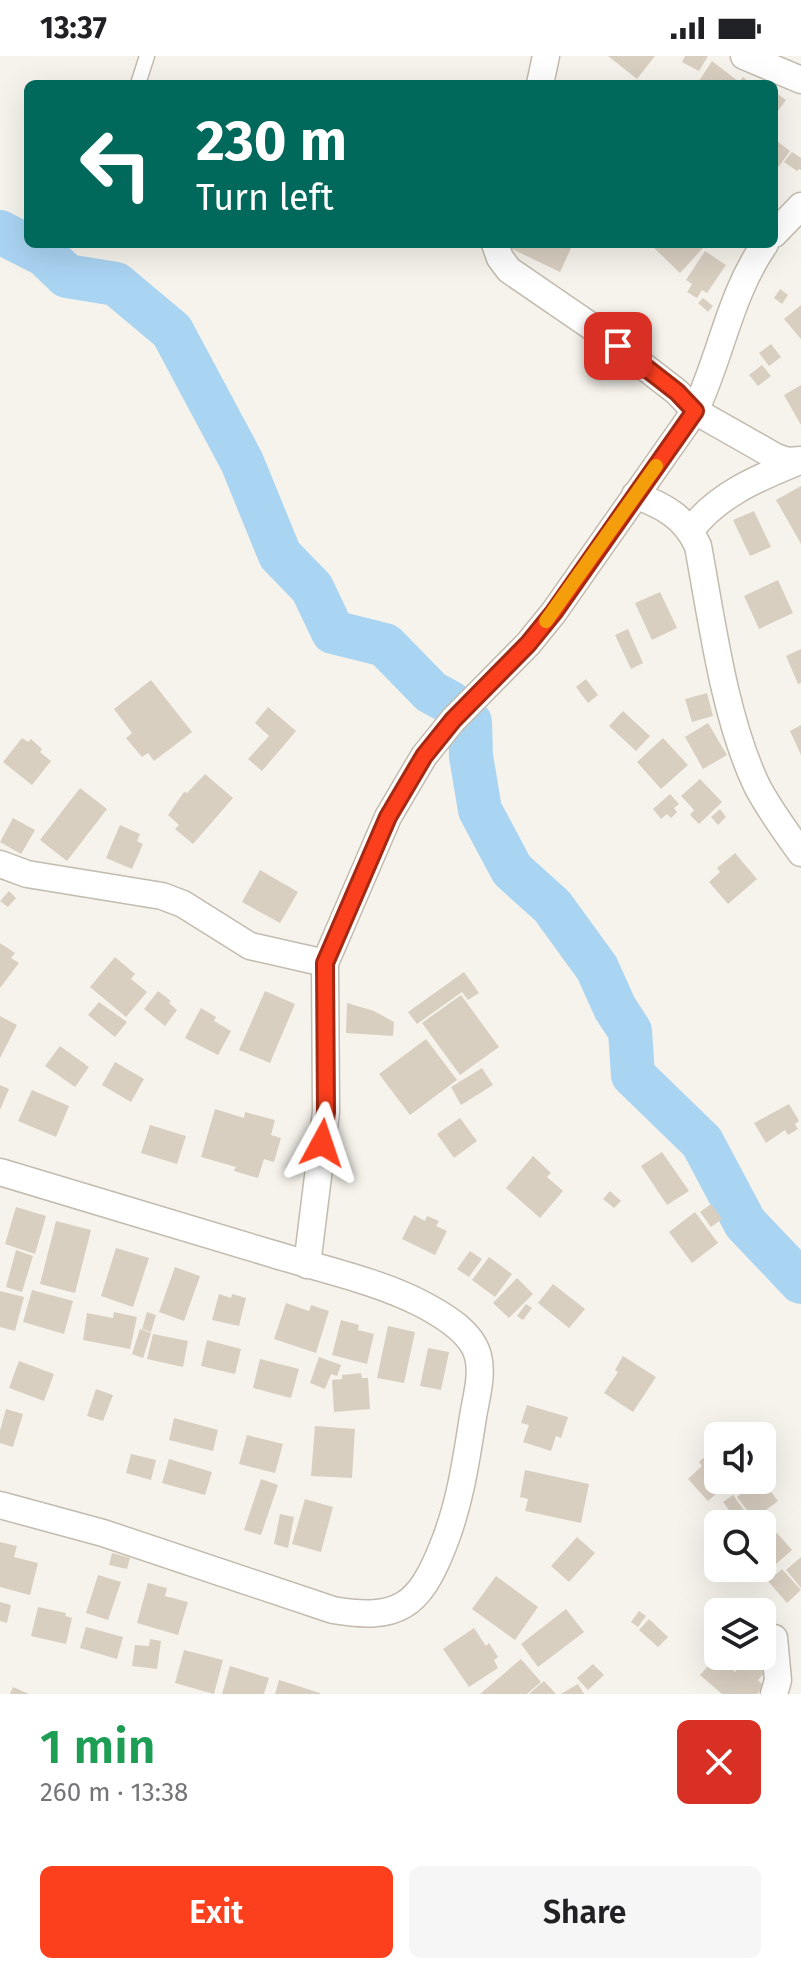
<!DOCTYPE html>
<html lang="en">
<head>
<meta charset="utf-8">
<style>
	:root { --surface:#fff; --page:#f6f6f6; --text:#202124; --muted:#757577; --accent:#fc3f1d }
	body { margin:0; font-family:"Fira Sans",sans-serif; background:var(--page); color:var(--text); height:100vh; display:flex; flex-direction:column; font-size:30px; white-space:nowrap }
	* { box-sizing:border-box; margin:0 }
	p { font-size:26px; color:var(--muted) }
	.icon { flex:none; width:44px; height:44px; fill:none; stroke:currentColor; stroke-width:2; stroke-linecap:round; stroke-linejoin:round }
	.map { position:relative; height:1638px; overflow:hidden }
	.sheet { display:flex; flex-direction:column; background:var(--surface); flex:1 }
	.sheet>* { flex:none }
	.guide { position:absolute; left:24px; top:24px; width:754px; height:168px; border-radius:12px; box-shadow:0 8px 32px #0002; background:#00695c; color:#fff; overflow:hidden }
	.controls { position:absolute; left:704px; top:1366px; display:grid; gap:16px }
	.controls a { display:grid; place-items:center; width:72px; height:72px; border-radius:12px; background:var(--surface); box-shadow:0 8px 32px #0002; font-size:40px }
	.pin { position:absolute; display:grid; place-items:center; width:68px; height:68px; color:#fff; margin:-34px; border-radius:16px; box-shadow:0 4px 12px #0006 }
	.me { position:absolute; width:88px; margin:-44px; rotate:5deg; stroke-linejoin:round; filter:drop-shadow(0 0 6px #0008) }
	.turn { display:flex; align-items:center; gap:28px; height:168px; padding:0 40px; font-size:36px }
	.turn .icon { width:104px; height:104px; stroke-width:2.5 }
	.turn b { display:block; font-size:56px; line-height:68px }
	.round { display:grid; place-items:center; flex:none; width:84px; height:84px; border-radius:12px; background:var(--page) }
	.summary { display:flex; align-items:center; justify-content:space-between; height:136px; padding:0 40px }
	h1 { font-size:48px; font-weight:600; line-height:60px; color:#1e9e55 }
	.button { display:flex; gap:16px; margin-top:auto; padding:16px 40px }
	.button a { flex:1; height:92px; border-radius:12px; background:var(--accent); color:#fff; font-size:32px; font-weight:600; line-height:92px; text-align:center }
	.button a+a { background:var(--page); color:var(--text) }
	.status { display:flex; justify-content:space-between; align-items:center; height:56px; padding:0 40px; background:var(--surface); direction:ltr }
	.status svg { height:22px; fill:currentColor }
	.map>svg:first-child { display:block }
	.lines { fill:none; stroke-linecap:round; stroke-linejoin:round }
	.river { stroke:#a9d4f2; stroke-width:44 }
	.building { fill:#d8cfc1 }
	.lane-casing { stroke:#c2bbae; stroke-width:17 }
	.street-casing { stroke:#c2bbae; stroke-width:29 }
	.lane { stroke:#fff; stroke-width:14 }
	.street { stroke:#fff; stroke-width:26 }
	.route-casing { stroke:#a42913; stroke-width:20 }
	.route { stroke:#fc3f1d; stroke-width:14 }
	.slow { stroke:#f59e0b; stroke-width:14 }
</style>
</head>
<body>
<div class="status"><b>13:37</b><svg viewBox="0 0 49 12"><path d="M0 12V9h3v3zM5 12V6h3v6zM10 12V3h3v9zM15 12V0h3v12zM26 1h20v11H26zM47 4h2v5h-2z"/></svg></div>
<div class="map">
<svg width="801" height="1638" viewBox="0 0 801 1638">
	<rect width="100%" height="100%" fill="#f6f3ec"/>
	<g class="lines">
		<path class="river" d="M0,176L45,199L67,220L116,228L172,275L242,406L280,499L312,532L333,576L385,589L431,636L451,647L470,666L471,700L480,754L512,814L552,850L597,912L615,952L630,975L633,1019L702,1086L745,1167L801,1226"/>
	</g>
	<path class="building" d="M608,0H655L637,23Z
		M685,0H708L699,15L682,6Z
		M712,5L739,26L743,21L752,28H697Z
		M775,36L786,44L774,60V38Z
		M774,83L790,95L774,117Z
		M792,96L801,102V114L799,113L797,115L784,106Z
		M512,188H573L560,216L510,192Z
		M650,188H699L703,192L680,217Z
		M705,195L726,209L707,237L702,234L697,242L687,236L692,228L686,224Z
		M780,233L788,239L782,248L774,242Z
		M703,242L713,250L708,256L698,247Z
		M801,249V283L784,263Z
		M771,288L781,301L769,310L759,297Z
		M762,309L771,320L758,330L749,319Z
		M801,329V369L784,339Z
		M801,430V488L776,444Z
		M754,455L771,491L750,500L733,464Z
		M778,524L793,557L759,573L744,540Z
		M660,536L677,572L652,584L635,547Z
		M628,573L643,607L631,613L615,579Z
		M801,593V627L798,628L786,600Z
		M586,623L598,639L588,647L576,631Z
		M151,624L192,676L154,705L148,697L142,701L126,682L132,677L114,653Z
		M707,637L713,660L692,666L685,643Z
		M268,651L296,675L262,715L248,703L269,680L255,667Z
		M623,655L650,680L636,695L609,670Z
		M708,667L727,699L703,713L685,681Z
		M801,669V699L790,675Z
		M22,682L28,686L31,683L42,693L40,696L51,705L32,729L3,706Z
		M663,682L688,709L661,733L637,706Z
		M205,718L233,742L193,788L175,773L179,769L168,759L184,736L187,737Z
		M700,723L722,746L699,768L690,759L694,754L681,740Z
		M80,732L107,753L67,805L40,784Z
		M670,738L679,748L674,752L677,756L671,762L667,758L661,763L653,753Z
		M720,753L726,761L718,769L711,761Z
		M13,762L35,774L21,798L0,786Z
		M120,769L140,778L137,785L143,788L132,813L106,802Z
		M735,797L757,823L728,848L709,826L720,816L717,812Z
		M260,814L298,836L280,867L242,846Z
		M9,835L16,842L8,851L0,845Z
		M0,887L15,897L11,902L19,907L0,932Z
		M115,901L135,918L131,923L147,936L126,961L90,931Z
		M464,916L479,937L468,944L462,936L417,968L408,956Z
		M158,935L171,945L169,947L177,954L165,970L144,953Z
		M265,935L295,948L270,1007L239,994Z
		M461,939L499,991L460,1019L422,967Z
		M99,946L127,966L115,981L88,959Z
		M347,947L374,955L394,966L393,980L346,977Z
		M201,952L216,961L214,965L231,975L218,999L185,982Z
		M0,960L17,969L0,1002Z
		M426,983L457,1024L410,1059L379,1018Z
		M60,990L89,1011L75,1031L45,1010Z
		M115,1006L144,1023L131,1046L102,1029Z
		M482,1012L493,1029L461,1049L451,1031Z
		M0,1029L9,1033L0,1054Z
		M32,1034L69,1050L56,1081L18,1065Z
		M789,1048L799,1065L795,1068L798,1073L788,1079L785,1074L766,1087L754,1067Z
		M215,1053L244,1062L245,1056L275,1064L271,1079L281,1082L274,1106L264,1103L258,1122L234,1115L236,1111L201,1101Z
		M460,1062L477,1085L454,1102L437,1078Z
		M150,1069L186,1080L177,1108L141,1097Z
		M662,1096L689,1135L667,1149L641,1110Z
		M533,1100L551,1117L547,1121L563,1135L540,1162L506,1132Z
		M610,1135L621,1145L614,1152L603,1143Z
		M711,1148L722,1163L711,1171L700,1156Z
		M16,1151L46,1160L35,1198L5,1188Z
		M695,1156L718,1187L692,1207L669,1176Z
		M414,1159L425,1165L427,1160L439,1165L436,1170L447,1175L435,1199L402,1183Z
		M56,1165L91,1174L75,1237L40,1228Z
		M116,1192L149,1202L133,1251L101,1240Z
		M16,1194L33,1200L22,1236L6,1231Z
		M470,1195L482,1203L469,1221L457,1213Z
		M489,1201L512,1218L495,1241L472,1224Z
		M175,1211L200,1220L184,1265L159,1256Z
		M517,1222L533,1238L509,1262L493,1247Z
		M553,1228L585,1253L569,1272L538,1247Z
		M32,1234L73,1245L64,1278L23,1266Z
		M0,1235L24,1241L15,1275L0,1271Z
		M219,1238L231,1242L232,1238L246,1242L239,1270L212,1264Z
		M286,1247L309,1255L311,1249L329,1255L316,1297L274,1283Z
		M526,1248L532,1252L523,1264L517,1260Z
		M114,1256L137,1261L130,1293L83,1284L87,1257L113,1262Z
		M147,1256L156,1259L151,1276L142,1273Z
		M341,1264L359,1269L358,1274L374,1278L367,1308L332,1299Z
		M388,1270L415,1276L404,1327L377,1322Z
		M140,1273L151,1277L143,1302L132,1298Z
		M153,1278L188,1285L183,1311L147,1303Z
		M207,1284L241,1293L235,1318L201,1310Z
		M428,1292L449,1296L441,1334L420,1330Z
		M623,1300L656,1321L633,1356L604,1337L618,1316L615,1314Z
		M319,1301L341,1309L337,1320L331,1318L325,1333L310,1327Z
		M260,1303L299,1313L291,1342L253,1332Z
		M19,1305L54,1318L44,1345L9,1332Z
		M361,1317L362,1322H368L370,1353L334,1356L332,1324L342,1323V1319Z
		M96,1333L113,1339L103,1365L87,1360Z
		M527,1349L568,1361L561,1382L556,1380L551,1395L523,1386L529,1369L521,1367Z
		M6,1353L23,1358L13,1391L0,1387V1375Z
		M174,1362L218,1374L213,1395L169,1384Z
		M315,1370L355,1373L352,1422L311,1420Z
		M247,1379L283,1388L275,1417L239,1408Z
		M716,1391L718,1393V1424H732L708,1445L688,1423L702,1410L699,1406Z
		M131,1398L156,1404L151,1424L126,1417Z
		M169,1403L212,1416L205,1439L162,1427Z
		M525,1414L589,1428L581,1467L525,1455L528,1443L520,1441Z
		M261,1423L278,1429L261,1479L244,1474Z
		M759,1424H762L778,1445L754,1463L737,1441Z
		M733,1439L754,1468H739L723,1446Z
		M305,1443L333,1451L321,1496L292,1488Z
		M280,1458L294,1461L288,1492L274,1488Z
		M777,1477L792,1494L767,1516L762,1511V1490Z
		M577,1481L595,1497L569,1526L551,1510Z
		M0,1486L17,1490L14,1501L38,1507L30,1539L0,1531Z
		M112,1497L130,1502L127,1513L109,1509Z
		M801,1501V1532L786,1514Z
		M782,1513L801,1534L787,1547L768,1525Z
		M98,1519L121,1526L108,1564L86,1557Z
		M496,1520L538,1551L515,1584L472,1553Z
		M148,1527L167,1532L165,1540L188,1546L178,1579L137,1567Z
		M0,1546L11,1549L7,1567L0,1565Z
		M38,1551L66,1557L65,1560L72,1562L66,1588L31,1580Z
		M566,1553L584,1576L538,1611L521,1588Z
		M639,1555L646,1560L638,1571L631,1566Z
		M649,1563L668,1581L658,1591L639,1574Z
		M86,1571L123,1581L117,1603L80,1592Z
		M474,1572L486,1590L489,1587L498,1601L494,1604L498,1612L469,1631L443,1593Z
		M150,1583L161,1585L157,1613L132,1610L135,1589L149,1590Z
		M184,1594L223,1604L214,1638L175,1627Z
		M717,1600L735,1616L749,1600H754L768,1613L758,1624L764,1630L757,1638H722L700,1619Z
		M521,1603L541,1626L527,1638H480Z
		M593,1608L604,1619L588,1634L577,1622Z
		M230,1610L269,1622L264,1638H222Z
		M279,1624L320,1637V1638H275Z
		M544,1625L556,1638H529Z
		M578,1628L584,1638H561Z
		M13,1631L29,1638H10Z"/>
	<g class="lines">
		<defs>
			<path id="lane" d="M138,28L147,0"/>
			<path id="street" d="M744,0L801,24
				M540,28L546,0
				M774,178L801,150
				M495,188L500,202L509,214L598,275L677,336L695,355L776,401L787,405L801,404
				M635,439C664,450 685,461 698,490C712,565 724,661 757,730C769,753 785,775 801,797
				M691,474C717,439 758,422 797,406
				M0,808L27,818L162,840L183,848L250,890L325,907
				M0,1116C91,1143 182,1171 273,1198C321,1213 378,1225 422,1248C443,1259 472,1276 478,1300C483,1319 476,1342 473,1361C466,1405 460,1448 443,1490C419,1551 398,1565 333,1554L103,1477L0,1449
				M307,1209L326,1056L325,907L388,761L424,700L453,664L528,588L554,556L695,355C721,300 730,238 765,188
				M774,1582L778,1624L774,1638"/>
		</defs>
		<use href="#lane" class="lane-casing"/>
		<use href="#street" class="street-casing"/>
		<use href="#lane" class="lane"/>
		<use href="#street" class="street"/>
	</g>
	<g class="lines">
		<defs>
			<path id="route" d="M322,1087L326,1056L325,907L388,761L424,700L453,664L528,588L554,556L695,355L677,336L618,290"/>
		</defs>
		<use href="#route" class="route-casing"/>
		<use href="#route" class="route"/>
		<path class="slow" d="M546,565L656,410"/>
	</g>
</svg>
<div class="controls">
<a><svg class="icon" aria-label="sound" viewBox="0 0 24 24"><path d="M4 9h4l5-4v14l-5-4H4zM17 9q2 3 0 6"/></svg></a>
<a><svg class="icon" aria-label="search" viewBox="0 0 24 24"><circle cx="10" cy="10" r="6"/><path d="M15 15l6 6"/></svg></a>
<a><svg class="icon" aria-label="layers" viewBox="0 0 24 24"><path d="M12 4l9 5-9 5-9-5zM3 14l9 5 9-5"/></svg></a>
</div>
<div class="pin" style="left:618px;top:290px;background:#d93025"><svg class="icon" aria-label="arrive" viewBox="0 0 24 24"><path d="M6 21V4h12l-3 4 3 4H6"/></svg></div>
<svg class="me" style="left:322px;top:1087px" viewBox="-20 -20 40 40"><path d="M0-17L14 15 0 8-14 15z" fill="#fc3f1d" stroke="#fff" stroke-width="4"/></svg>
<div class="guide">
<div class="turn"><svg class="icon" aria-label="left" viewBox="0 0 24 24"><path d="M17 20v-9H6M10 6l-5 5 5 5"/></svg><div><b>230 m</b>Turn left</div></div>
</div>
</div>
<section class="sheet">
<div class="summary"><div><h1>1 min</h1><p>260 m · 13:38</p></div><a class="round" style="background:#d93025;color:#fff"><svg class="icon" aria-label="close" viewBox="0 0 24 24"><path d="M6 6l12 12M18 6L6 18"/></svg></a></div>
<div class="button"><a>Exit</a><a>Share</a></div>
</section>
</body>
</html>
